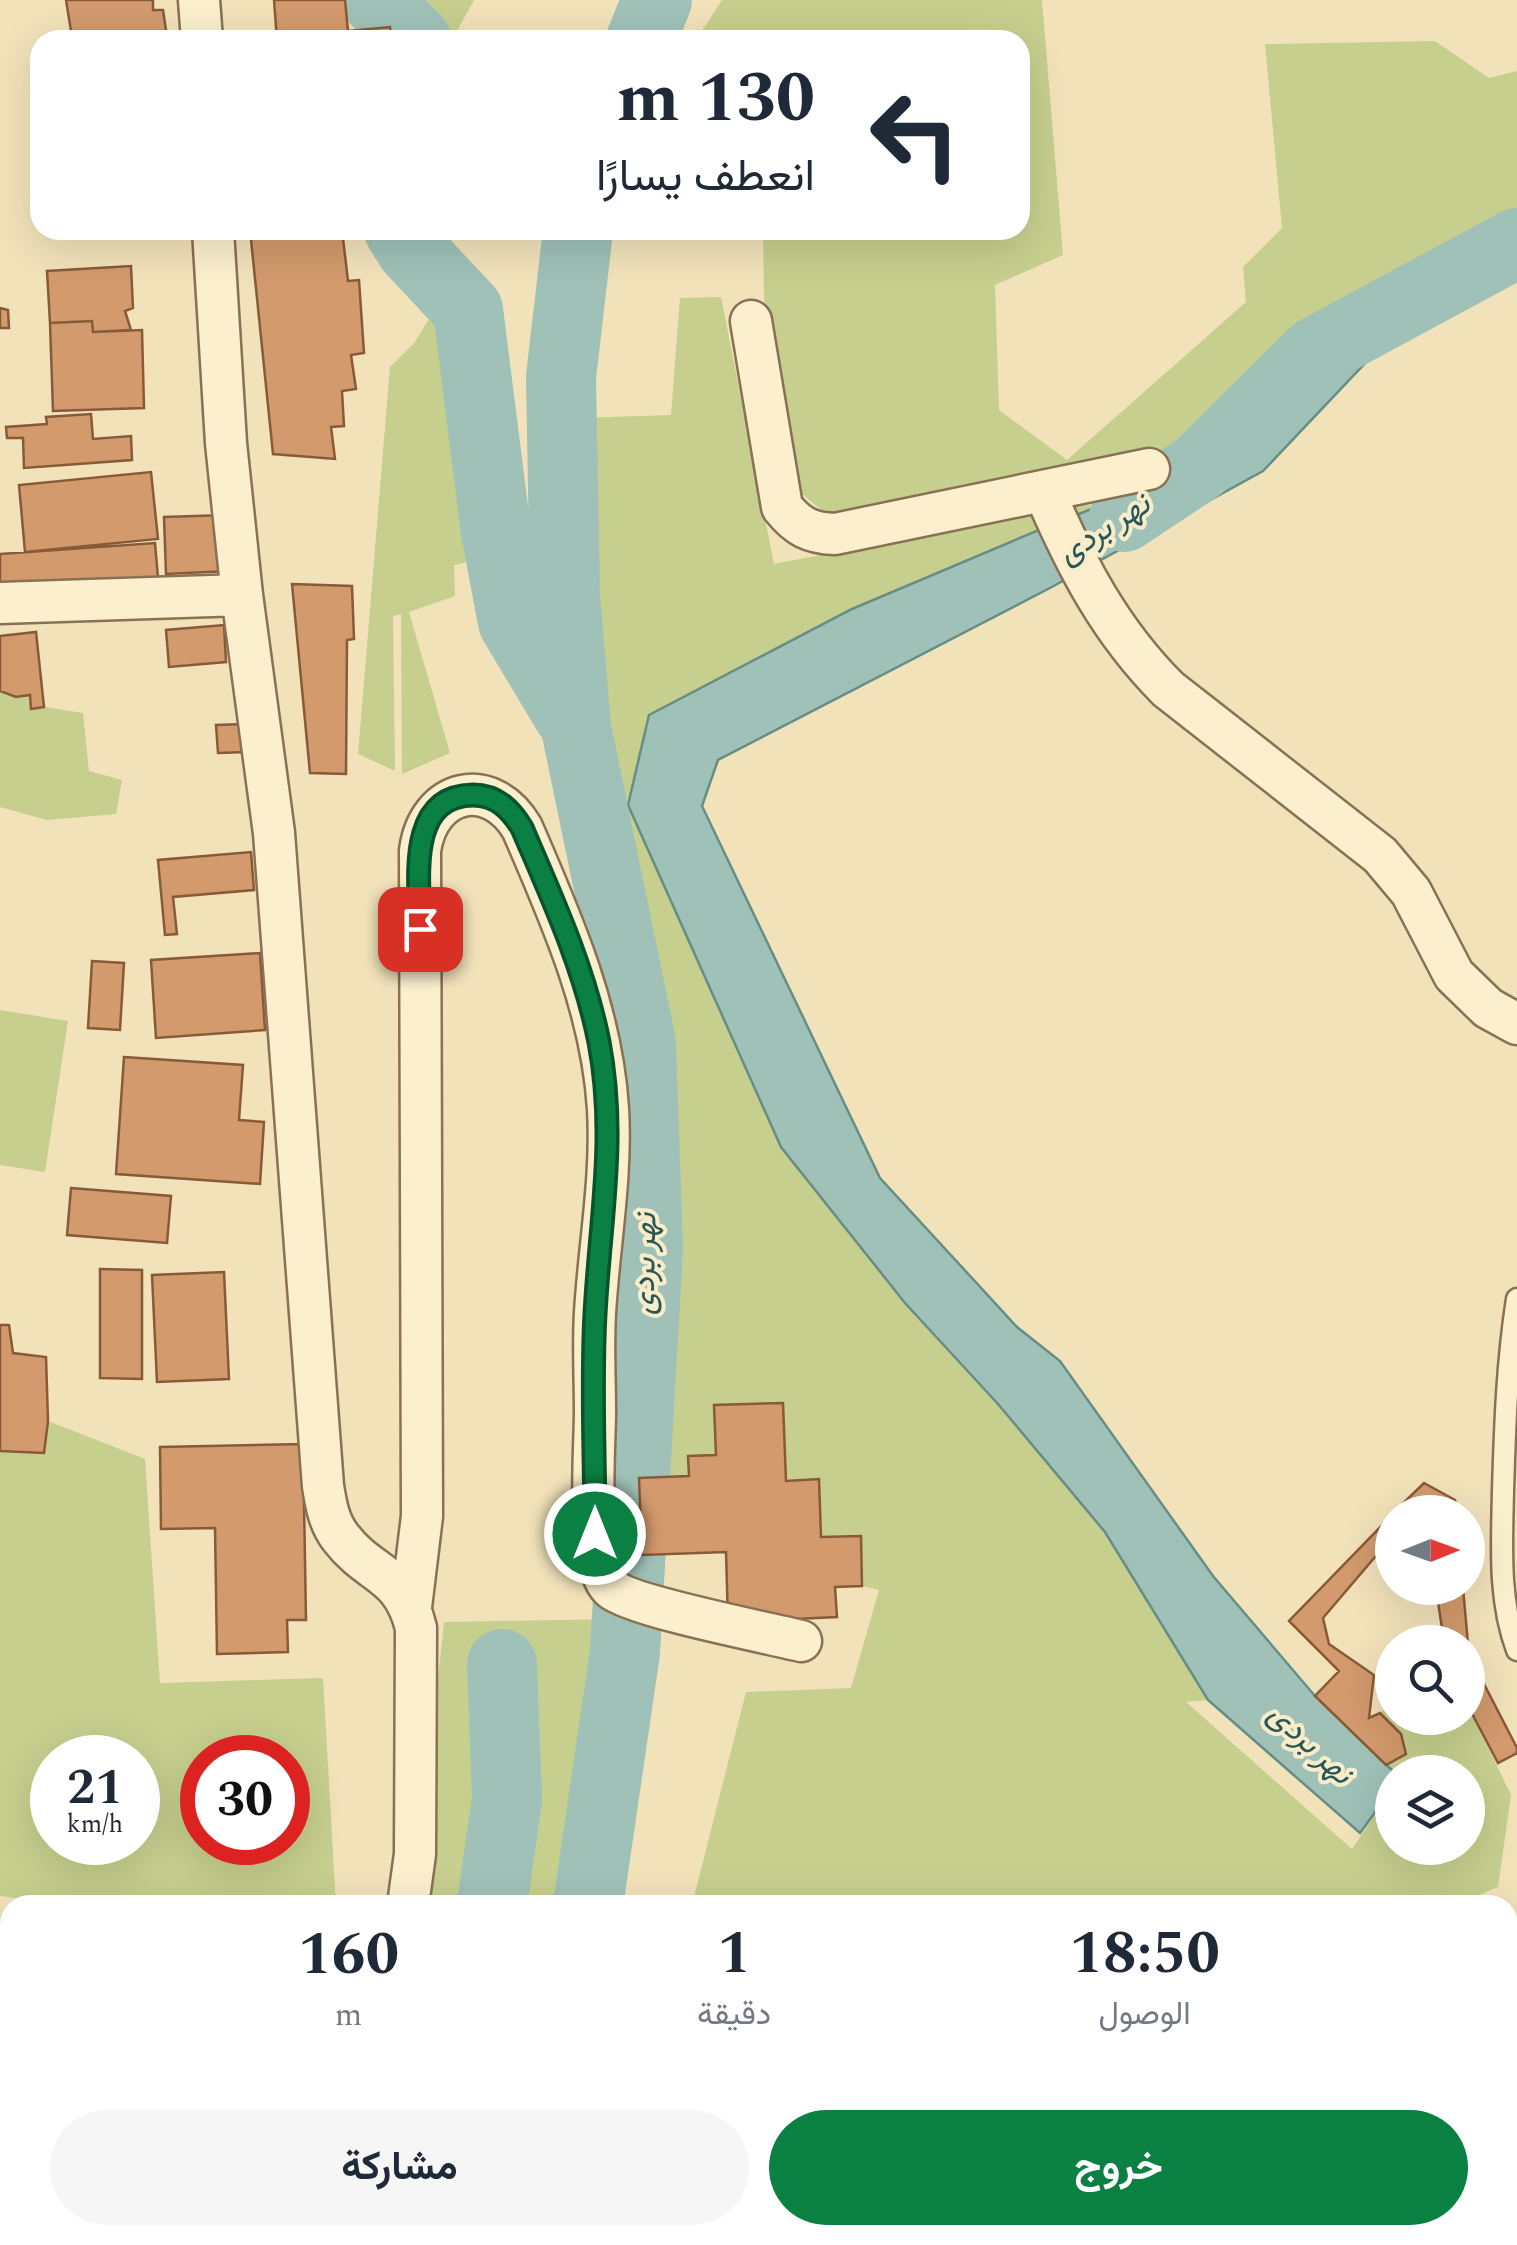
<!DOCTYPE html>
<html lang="ar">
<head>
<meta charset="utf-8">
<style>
	:root { --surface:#fff; --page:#f6f6f7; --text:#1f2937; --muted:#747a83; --accent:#0b8043 }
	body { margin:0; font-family:Spectral,Vazirmatn,serif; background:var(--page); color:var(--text); direction:rtl; height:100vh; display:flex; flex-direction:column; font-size:38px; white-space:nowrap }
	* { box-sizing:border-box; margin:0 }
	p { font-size:32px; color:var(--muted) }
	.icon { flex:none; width:55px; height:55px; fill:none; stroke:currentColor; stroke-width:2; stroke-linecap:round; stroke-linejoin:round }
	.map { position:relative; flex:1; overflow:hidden; direction:ltr }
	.side { position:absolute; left:0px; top:1895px; width:1518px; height:350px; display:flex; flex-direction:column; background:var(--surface); border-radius:30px 30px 0 0; box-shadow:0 10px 40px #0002; direction:rtl }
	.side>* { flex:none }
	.guide { position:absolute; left:30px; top:30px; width:1000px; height:210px; border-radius:30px; box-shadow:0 10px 40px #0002; direction:rtl; background:#fff; color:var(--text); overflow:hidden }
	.needle { width:65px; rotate:89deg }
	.controls { position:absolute; left:1375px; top:1495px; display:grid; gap:20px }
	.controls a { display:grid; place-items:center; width:110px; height:110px; border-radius:50%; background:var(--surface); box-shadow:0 10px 40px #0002; font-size:50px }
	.speed { position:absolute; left:30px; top:1735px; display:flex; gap:20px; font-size:50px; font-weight:700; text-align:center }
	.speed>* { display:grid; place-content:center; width:130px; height:130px; border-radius:50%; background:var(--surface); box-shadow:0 10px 40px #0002; line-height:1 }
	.speed small { font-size:25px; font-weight:400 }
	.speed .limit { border:15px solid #d22; background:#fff; color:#111 }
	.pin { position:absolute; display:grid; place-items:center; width:85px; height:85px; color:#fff; margin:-42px; border-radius:20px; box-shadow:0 5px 15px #0006 }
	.me { position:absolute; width:110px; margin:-55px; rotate:0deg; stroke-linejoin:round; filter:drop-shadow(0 0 8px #0008) }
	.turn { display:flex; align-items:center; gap:35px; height:210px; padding:0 50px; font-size:45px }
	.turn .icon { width:130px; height:130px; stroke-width:2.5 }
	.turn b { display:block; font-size:70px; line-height:85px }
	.eta { display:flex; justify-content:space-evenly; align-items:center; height:170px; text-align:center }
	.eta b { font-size:60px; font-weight:700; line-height:70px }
	.action { display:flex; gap:20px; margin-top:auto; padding:20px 50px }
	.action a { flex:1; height:115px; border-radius:60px; background:var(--accent); color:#fff; font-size:40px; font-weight:700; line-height:115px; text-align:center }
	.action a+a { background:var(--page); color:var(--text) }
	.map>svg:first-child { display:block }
	.green { fill:#c6cf8e; fill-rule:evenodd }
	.water { fill:#9fc1b8; stroke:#668e86; stroke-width:2.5 }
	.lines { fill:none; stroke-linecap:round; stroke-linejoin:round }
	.river { stroke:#9fc1b8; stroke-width:70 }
	.building { fill:#d29a6d; stroke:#895a38; stroke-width:2.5 }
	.service-casing { stroke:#887154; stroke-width:25 }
	.minor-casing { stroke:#887154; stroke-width:45 }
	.service { stroke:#fbefce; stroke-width:20 }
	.minor { stroke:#fbefce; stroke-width:40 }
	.route-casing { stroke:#07532c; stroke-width:25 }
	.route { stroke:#0b8043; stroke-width:18 }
	.labels { text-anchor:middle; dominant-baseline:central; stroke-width:8; stroke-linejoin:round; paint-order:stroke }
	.water-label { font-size:32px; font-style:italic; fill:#285755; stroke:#f8ecca }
</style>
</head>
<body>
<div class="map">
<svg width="1517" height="2245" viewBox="0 0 1517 2245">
	<rect width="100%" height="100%" fill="#f1e2ba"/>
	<path class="green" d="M390,0H474L452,40H427Z
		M722,0H1042L1063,255L995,285L999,410L1067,460L1246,302L1243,267L1282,228L1265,44L1435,41L1489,78L1517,71V223L1304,342L1166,470L835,521L785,480L764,296L763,230H1020V40H696Z
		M443,297L458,319C465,373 494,516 477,560L454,565L455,596L409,612L450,753L402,774L401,614L393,616L395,771L358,754L390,367L414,343Z
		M721,297L774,564L1085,504L1095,507L852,609L649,715L781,1147L905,1303L998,1404L1105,1532L1208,1700L1186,1702L1352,1849L1392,1789V1848H1468V1772H1394L1386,1765L1406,1753L1401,1734L1380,1713L1392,1704V1718H1468V1706L1511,1795L1498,1887L1455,1905H692L746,1692L851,1688L879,1590L862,1586L861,1536L821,1537L819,1480L786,1481L782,1403L714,1405L716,1455L688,1456L689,1476L639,1478L662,1283L668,1037L607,806L577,493L578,418L671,415L680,298Z
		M0,691L16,697L30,695L32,709L44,707L83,713L89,771L122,780L116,814L47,820L0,807Z
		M0,1010L68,1021L45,1172L0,1165Z
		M48,1421L145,1459L160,1683L323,1678L336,1905H71L0,1896V1451L43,1453ZM52,1758H138V1842H52ZM202,1758H288V1842H202Z
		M616,1619L571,1905H414L444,1622Z
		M372,2235H495L492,2245H369Z
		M535,2235H1430L1429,2245H531Z"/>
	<path class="water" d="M1517,243V274L1390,337L1263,471L1050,588L718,760L702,806L880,1178L1017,1327L1060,1361L1213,1576L1315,1696L1394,1772L1392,1789L1360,1833L1208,1700L1105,1532L998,1404L905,1303L781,1147L628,805L649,715L852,609L1053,524L1199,467L1315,352Z"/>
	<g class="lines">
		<path class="river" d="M376,0L416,40
			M641,40L657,0
			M399,230L411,249L468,310L496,532L513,622L568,714
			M578,230L561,377L565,597L576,728L641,1043L648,1249L625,1652L588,1905
			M1124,517L1199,467L1315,352L1517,243
			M492,1905L507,1799L502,1664
			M409,2245L414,2235
			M511,2245L515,2235"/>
	</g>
	<path class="building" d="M66,0H153V10H163L167,37L71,31Z
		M274,0H345L348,31L390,27L391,37L277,40Z
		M250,230H342L348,281L359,280L364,353L351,355L356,389L342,391L344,426L331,427L335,459L273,454Z
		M131,266L133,308L125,311L131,330L93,332L92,321L50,323L47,271Z
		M0,308L8,310L9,328H0Z
		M92,321L93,332L142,330L144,408L53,411L50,323Z
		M91,414L93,439L131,436L132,460L24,468L23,438H7L6,427L47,424L46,417Z
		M151,472L158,539L25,552L19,485Z
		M227,515L229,571L166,574L164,517Z
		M155,543L158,578L0,590V554Z
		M292,584L352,586L354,639L347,640L346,774L310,773Z
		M224,625L226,662L169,667L166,630Z
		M36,632L44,707L31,709L30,695L16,697L0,691V636Z
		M245,724L247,752L218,753L216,725Z
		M251,852L254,890L173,897L177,934L165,935L158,860Z
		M260,953L265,1030L156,1038L151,960Z
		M92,961L124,963L120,1030L88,1028Z
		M124,1057L243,1065L239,1120L264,1122L260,1184L116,1174Z
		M71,1188L171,1196L167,1243L67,1235Z
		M100,1269L142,1270V1379L100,1378Z
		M224,1272L229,1379L157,1382L152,1275Z
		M0,1325H9L13,1353L46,1357L48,1421L44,1453L0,1451Z
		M783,1403L786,1481L819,1479L821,1537L861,1536L862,1586L835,1587L837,1617L728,1622L726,1552L642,1555L639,1478L689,1476L688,1456L716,1455L714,1405Z
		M303,1444L306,1620H287L288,1652L217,1654L215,1528L161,1529L160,1447Z
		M1424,1483L1455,1500L1457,1512H1394Z
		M1392,1515V1537L1323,1618L1329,1644L1374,1675L1369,1718L1380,1713L1401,1734L1406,1754L1386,1765L1315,1696L1339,1671L1289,1621Z
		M1436,1588H1463L1469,1655L1517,1748V1753L1498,1763L1468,1706V1642H1444Z
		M3,1932H10V2104H0V1966Z
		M1508,2124L1517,2126V2164L1507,2245H1446L1447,2235H1508Z
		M0,2183L10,2187V2235H64L61,2245H0Z
		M89,2235H130L159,2245H86Z"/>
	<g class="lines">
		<defs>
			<path id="service" d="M1517,1299C1507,1363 1505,1426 1503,1490C1502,1544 1498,1599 1517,1650"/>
			<path id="minor" d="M199,0L202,40
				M213,230L226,443L242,595L274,833L323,1486C326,1505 329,1523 341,1538C371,1577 402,1571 416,1628L415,1854L408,1905
				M751,321L782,507C798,527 810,533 835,534L1149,469
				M1044,491C1076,565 1110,631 1168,689L1380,855L1411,892L1454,975L1488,1008L1517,1024
				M0,603L242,595
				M411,1607L422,1516L420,851C428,789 490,774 522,828C561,918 602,1010 608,1109C612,1178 599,1245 595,1313C593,1346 595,1379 595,1412C595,1449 585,1566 612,1589C631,1606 768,1633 801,1641
				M337,2245L341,2235"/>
		</defs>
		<use href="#service" class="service-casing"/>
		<use href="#minor" class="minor-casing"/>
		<use href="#service" class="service"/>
		<use href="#minor" class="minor"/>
	</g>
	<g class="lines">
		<defs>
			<path id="route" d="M420,929C420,883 405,796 473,795C497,795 511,810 522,828C552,898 584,967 599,1042C617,1137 600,1219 595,1314C591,1386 595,1461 595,1534"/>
		</defs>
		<use href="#route" class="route-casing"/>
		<use href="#route" class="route"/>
	</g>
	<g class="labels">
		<g class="water-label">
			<text transform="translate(1104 529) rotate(-33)">نهر بردى</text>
			<text transform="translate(645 1264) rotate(-89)">نهر بردى</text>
			<text transform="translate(1310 1744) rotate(43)">نهر بردى</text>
		</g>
	</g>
</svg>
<div class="controls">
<a><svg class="needle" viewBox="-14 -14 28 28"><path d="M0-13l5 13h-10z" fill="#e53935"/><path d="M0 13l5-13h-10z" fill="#747a83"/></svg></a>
<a><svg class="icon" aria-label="search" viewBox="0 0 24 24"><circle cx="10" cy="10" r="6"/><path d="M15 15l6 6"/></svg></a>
<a><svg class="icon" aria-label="layers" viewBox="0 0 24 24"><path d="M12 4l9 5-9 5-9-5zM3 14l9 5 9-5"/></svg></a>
</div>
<div class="speed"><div>21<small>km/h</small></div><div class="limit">30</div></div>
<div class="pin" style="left:420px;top:929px;background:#d93025"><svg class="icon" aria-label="arrive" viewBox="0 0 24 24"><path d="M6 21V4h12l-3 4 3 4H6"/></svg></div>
<svg class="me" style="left:595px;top:1534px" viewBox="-20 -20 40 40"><circle r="17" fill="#0b8043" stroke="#fff" stroke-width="3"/><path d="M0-11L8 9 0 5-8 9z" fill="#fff"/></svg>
<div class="guide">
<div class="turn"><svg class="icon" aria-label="left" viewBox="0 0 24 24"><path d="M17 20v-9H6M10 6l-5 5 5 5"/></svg><div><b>130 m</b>انعطف يسارًا</div></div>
</div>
<section class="side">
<div class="eta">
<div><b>18:50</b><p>الوصول</p></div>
<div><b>1</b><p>دقيقة</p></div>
<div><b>160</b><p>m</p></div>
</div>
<div class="action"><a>خروج</a><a>مشاركة</a></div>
</section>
</div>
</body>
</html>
